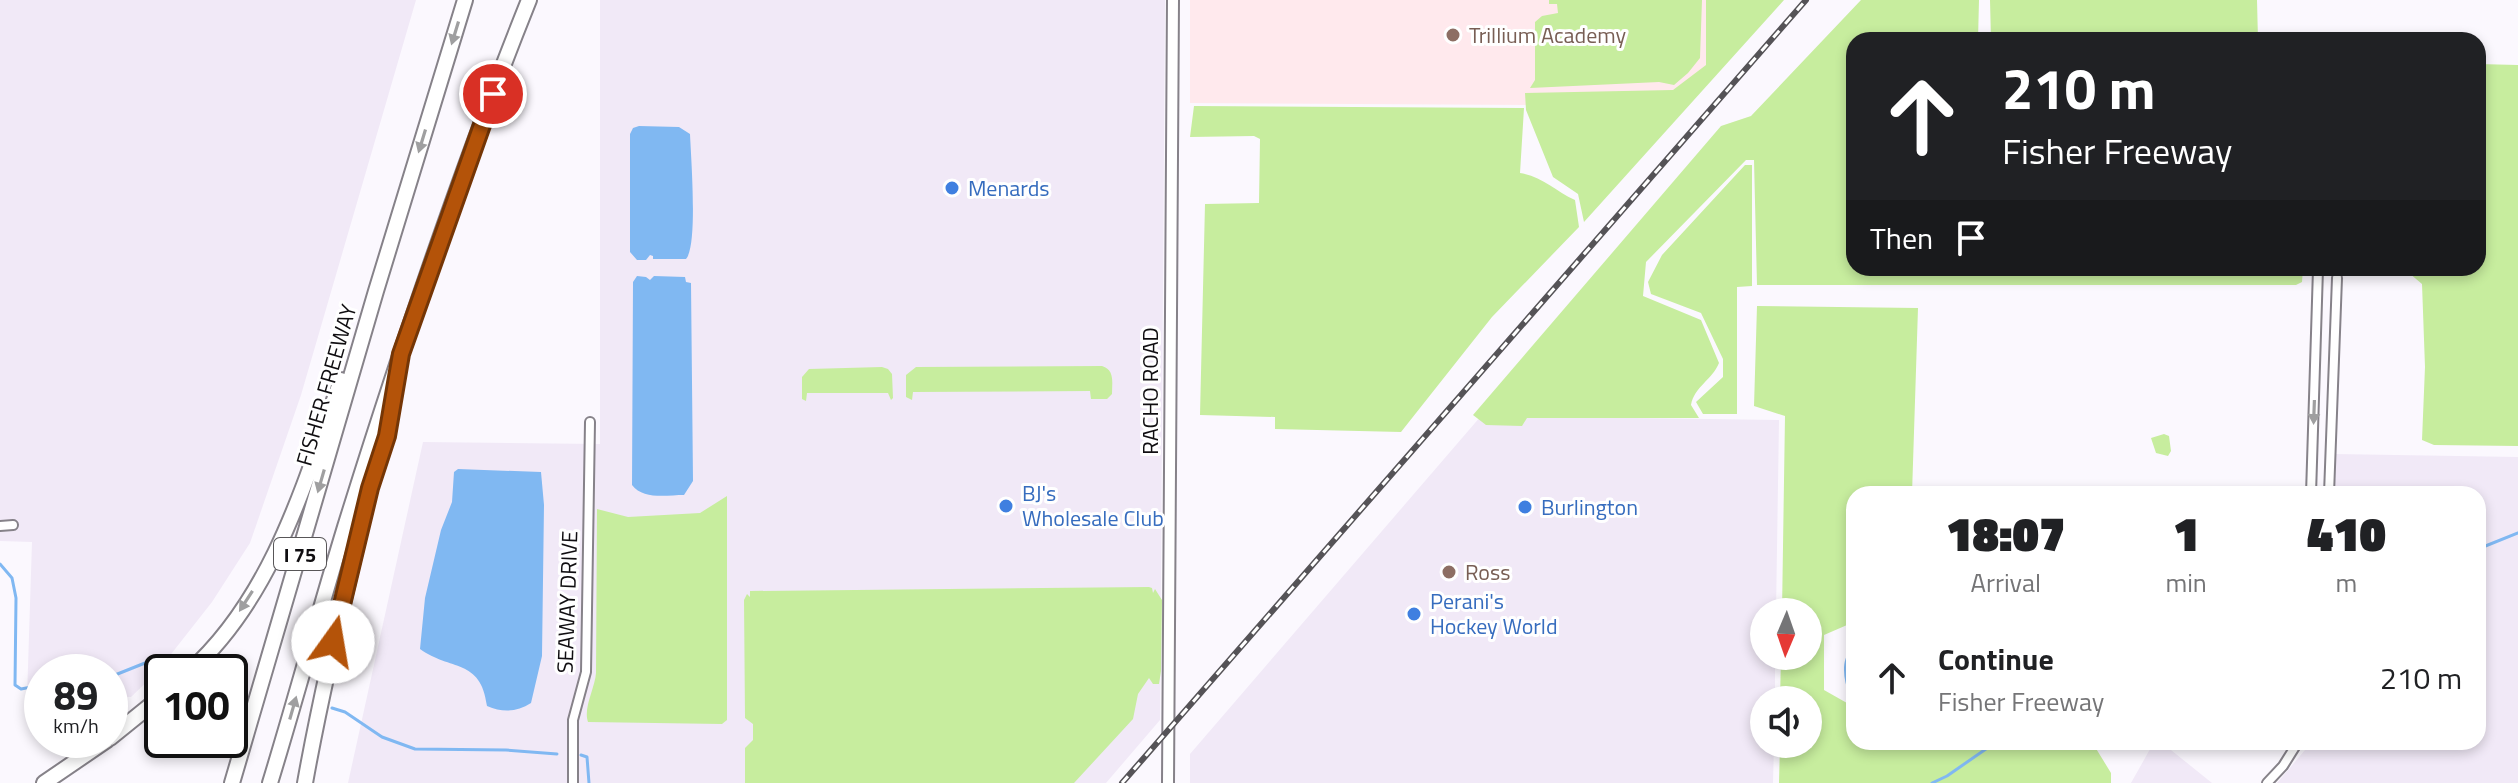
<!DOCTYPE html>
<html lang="en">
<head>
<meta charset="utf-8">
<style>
	:root { --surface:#fff; --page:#f2f2f2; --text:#202124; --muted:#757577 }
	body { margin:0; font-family:"Titillium Web",sans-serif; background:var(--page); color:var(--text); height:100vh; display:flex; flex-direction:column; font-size:30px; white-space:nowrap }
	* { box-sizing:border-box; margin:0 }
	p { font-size:26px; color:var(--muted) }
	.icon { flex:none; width:44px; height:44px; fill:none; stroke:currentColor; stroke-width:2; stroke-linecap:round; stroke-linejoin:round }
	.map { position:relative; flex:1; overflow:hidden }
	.drawer { position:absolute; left:1846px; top:486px; width:640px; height:264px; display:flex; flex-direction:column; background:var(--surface); border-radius:24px; box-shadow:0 4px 12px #0003 }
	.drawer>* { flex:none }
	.banner { position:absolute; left:1846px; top:32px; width:640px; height:244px; border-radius:24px; box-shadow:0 4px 12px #0003; background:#202124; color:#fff; overflow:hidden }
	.needle { width:52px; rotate:182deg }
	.tools { position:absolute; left:1750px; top:598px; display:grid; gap:16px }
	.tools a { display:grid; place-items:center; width:72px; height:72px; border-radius:50%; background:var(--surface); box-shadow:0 4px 12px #0003; font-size:40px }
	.speed { position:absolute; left:24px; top:654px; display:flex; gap:16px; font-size:40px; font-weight:700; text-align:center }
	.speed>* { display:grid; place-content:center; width:104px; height:104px; border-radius:50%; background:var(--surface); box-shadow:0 4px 12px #0003; line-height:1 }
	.speed small { font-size:20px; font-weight:400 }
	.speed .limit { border:4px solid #111; border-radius:12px; background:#fff; color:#111 }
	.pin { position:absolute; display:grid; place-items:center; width:68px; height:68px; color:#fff; margin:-34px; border:4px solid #fff; border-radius:50%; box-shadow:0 2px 8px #0007 }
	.me { position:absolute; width:88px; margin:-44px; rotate:13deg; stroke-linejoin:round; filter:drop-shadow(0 0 6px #0008) }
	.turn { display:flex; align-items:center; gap:28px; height:168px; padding:0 24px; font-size:36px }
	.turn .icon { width:104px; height:104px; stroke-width:2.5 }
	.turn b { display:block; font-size:56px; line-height:68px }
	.then { display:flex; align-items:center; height:76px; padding:0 24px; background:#0003; gap:16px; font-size:30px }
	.eta { display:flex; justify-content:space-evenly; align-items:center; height:136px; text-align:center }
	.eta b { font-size:48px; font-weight:800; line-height:56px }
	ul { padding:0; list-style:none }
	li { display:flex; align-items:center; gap:24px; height:112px; padding:0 24px }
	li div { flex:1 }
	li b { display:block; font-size:30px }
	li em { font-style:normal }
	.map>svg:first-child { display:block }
	.built { fill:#f1e9f7 }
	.education { fill:#ffe9ed }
	.green { fill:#c7ed9e }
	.water { fill:#80b8f2 }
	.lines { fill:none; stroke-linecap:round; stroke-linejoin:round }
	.stream { stroke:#80b8f2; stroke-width:3 }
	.minor-casing { stroke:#868289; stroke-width:12 }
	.tertiary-casing { stroke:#868289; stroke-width:14 }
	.motorway-casing { stroke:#868289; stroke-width:18 }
	.minor { stroke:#fff; stroke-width:8 }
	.tertiary { stroke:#fff; stroke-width:10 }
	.motorway { stroke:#fff; stroke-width:14 }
	.rail-casing { stroke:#555357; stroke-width:6 }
	.rail { stroke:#fff; stroke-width:3; stroke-dasharray:9; stroke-linecap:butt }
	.oneway { fill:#9f9fa0 }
	.route-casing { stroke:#753606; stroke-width:20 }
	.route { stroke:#b45309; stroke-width:14 }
	.education-dot { fill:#8d6e63; stroke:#fff; stroke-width:3 }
	.shop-dot { fill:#3f7fe0; stroke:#fff; stroke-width:3 }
	.labels { text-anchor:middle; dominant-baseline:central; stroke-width:6; stroke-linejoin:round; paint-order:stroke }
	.shield { fill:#fff; stroke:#585658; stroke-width:2 }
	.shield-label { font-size:20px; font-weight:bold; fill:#100e11 }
	.education-label { font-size:22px; fill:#785e54; stroke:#fff; text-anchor:start }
	.shop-label { font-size:22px; fill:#366cbe; stroke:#fff; text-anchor:start }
	.street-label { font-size:22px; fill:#100e11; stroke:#fff }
</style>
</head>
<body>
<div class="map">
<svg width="2518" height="783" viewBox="0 0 2518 783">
	<rect width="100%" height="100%" fill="#fbf8fe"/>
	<path class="built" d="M0,0H416L301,395L250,543L212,602L157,672L131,697H110V672H42V698H27L32,542L0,541Z
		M600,0H1165L1160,720L1106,783H348L423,442L600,444Z
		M1481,416L1779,420L1776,612H1764V656H1775V700H1764V744H1774L1773,783H1190V754Z
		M2335,454L2518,457V783H2277L2305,750L2308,742H2478V494H2334Z
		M2154,742H2161L2212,783H2131Z"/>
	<path class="education" d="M1190,0H1717L1716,71L1683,106L1190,103Z"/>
	<path class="green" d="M1549,0H1702L1700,58L1688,73L1674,85L1659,82L1530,88L1535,80V22L1542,16L1558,13L1557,4H1549Z
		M1706,0H1784L1584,222L1578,194L1553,177L1526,110L1525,93L1673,90L1706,65Z
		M1861,0H1979L1978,40H1854V268H2303L2302,282L2296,285H1757L1754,160H1746L1646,262L1643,296L1701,320L1719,363C1712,380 1694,387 1691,405L1699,418H1527L1522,426L1486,425L1473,415L1721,126L1751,116Z
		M1990,0H2257L2258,40H1991Z
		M2478,64L2518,65V446L2434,445L2422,440L2425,367L2422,284L2409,273L2360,270L2478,268Z
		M1194,106L1524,108L1520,173C1542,176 1555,191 1575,200L1579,227L1492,317L1401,432L1275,429V417L1200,415L1205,204L1259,203L1260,139L1254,136L1190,137Z
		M1745,165H1752V286L1737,287V414H1703L1696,402L1723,377V359L1701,313L1651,294L1648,282L1662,255Z
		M1757,306L1918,308L1912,494H1854V622L1824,635V690L1854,707V742H2092L2111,773V783H1779L1780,744H1808V700H1780L1781,656H1808V612H1782L1785,416L1754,406Z
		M1102,366C1115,370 1112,382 1112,394L1107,399H1091L1090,391L913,392L912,400L906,397V375L916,367Z
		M882,367L888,369L892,374L893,398L891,400L888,393H807L806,401L802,399V377L809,369Z
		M2164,434L2169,436L2171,451L2168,456L2156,453L2151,438Z
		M727,496V720L722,724L588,722C583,708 595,688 596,673L597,509L628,517L700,513Z
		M1149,587L1152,588L1153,593L1155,589L1162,600L1161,671L1159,684H1153L1149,678L1138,694L1133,719L1074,783H745V748L753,740V724L745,718L744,600L747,594L750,597V591Z"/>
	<path class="water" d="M639,126L679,127L690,134C691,157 698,246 686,259H653V256L650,255L646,260H637L630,252V134L633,128Z
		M637,276L646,277L650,280L654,276L685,277L686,282L691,283L693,481L684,495C667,495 643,500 632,485L633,282Z
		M458,469L541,472L544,505L542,656L531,703C517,712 503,713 487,706C481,658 450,671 420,649L425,598L441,530L452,502L454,472Z
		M1851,649L1854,650V697L1849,695C1844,680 1840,662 1851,649Z"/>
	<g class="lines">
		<path class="stream" d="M2478,549L2518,533
			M0,564L12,578L16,598L15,685L21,689L42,685
			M204,670L209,672
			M110,677L150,661L184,664
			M230,678L241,681
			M332,708L345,712L382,737L415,749L506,750L557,754
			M581,755L587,757L589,783
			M1932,783L1947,776L1996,742"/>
		<defs>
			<path id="minor" d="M2311,494L2318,269
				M2329,494L2337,278
				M0,526L13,525
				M573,783V720L586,672L590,422
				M2267,783L2283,766L2298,742"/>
			<path id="tertiary" d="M1168,783L1173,0"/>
			<path id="motorway" d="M189,672C273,597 305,482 341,380
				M110,738L162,696
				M44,783L107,740
				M232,783L376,291L465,0
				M270,783C296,698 319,612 345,527C400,350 460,172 529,0
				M305,783C322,688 345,595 367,501C374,469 386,438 392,406"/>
		</defs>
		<use href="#minor" class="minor-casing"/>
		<use href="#tertiary" class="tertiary-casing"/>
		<use href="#motorway" class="motorway-casing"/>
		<use href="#minor" class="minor"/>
		<use href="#tertiary" class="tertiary"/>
		<use href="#motorway" class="motorway"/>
		<defs>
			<path id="rail" d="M1122,783L1806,0"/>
		</defs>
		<use href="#rail" class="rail-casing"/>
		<use href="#rail" class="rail"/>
	</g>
	<defs><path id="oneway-solid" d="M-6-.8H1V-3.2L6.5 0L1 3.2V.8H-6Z" transform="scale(2)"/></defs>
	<g class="oneway">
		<use href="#oneway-solid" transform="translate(455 33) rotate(107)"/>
		<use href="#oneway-solid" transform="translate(422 141) rotate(107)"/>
		<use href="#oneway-solid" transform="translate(2314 412) rotate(92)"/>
		<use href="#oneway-solid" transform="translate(321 481) rotate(106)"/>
		<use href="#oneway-solid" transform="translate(246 601) rotate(123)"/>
		<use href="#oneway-solid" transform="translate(293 708) rotate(-74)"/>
	</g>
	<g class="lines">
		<defs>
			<path id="route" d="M333,642L370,488L387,436L401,354L493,94"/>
		</defs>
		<use href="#route" class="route-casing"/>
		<use href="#route" class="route"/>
	</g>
	<g class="education-dot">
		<circle cx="1453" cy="35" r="8"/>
		<circle cx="1449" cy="572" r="8"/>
	</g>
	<g class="shop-dot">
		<circle cx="952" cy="188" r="8"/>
		<circle cx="1006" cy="506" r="8"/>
		<circle cx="1525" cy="507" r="8"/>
		<circle cx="1414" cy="614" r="8"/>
	</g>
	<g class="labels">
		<rect class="shield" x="274" y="538" width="52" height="32" rx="6"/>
		<g class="shield-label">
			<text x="300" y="554">I 75</text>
		</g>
		<g class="education-label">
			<text x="1469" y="35">Trillium Academy</text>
			<text x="1465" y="572">Ross</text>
		</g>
		<g class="shop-label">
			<text x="968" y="188">Menards</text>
			<text x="1022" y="493">BJ's<tspan x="1022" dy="25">Wholesale Club</tspan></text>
			<text x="1541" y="507">Burlington</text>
			<text x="1430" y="601">Perani's<tspan x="1430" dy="25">Hockey World</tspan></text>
		</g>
		<g class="street-label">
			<text transform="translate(326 385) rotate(-74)">FISHER FREEWAY</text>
			<text transform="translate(1150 391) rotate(-90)">RACHO ROAD</text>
			<text transform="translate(567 602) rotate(-88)">SEAWAY DRIVE</text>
		</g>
	</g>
</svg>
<div class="tools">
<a><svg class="needle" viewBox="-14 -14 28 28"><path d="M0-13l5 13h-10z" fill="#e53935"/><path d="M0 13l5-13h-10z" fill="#757577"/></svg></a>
<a><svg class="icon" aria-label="sound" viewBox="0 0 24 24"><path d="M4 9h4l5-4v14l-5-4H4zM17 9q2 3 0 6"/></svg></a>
</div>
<div class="speed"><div>89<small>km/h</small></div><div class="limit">100</div></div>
<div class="pin" style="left:493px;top:94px;background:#d93025"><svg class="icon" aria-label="arrive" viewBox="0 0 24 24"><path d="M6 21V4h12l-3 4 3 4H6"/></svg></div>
<svg class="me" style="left:333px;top:642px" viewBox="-20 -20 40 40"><circle r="19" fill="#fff"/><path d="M0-13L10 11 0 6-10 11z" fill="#b45309"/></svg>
<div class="banner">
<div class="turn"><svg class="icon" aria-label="ahead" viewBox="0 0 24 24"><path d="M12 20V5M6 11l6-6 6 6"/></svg><div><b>210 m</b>Fisher Freeway</div></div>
<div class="then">Then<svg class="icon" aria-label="arrive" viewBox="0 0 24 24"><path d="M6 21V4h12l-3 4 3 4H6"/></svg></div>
</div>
<section class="drawer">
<div class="eta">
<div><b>18:07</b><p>Arrival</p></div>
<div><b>1</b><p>min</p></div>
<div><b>410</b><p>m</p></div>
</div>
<ul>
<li><svg class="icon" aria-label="ahead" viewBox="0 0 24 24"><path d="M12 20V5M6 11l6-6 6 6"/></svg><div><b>Continue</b><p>Fisher Freeway</p></div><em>210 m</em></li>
</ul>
</section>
</div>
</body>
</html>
